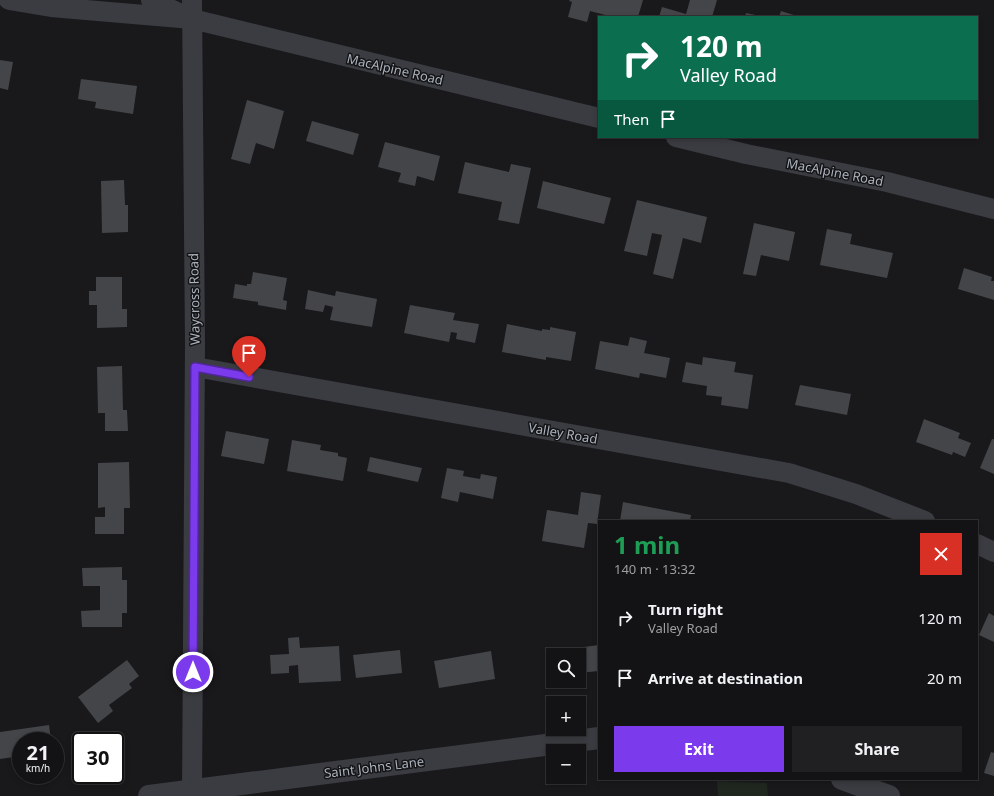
<!DOCTYPE html>
<html lang="en">
<head>
<meta charset="utf-8">
<style>
	:root { --surface:#131315; --page:#202022; --text:#f1f3f6; --muted:#9d9ea0; --line:#323234; --accent:#7c3aed }
	body { margin:0; font-family:"Noto Sans",sans-serif; background:var(--page); color:var(--text); height:100vh; display:flex; flex-direction:column; font-size:15px; white-space:nowrap }
	* { box-sizing:border-box; margin:0 }
	p { font-size:13px; color:var(--muted) }
	.icon { flex:none; width:22px; height:22px; fill:none; stroke:currentColor; stroke-width:2; stroke-linecap:round; stroke-linejoin:round }
	.map { position:relative; flex:1; overflow:hidden }
	.panel { position:absolute; left:598px; top:520px; width:380px; height:260px; display:flex; flex-direction:column; background:var(--surface); border-radius:0px; box-shadow:0 2px 6px #0003,0 0 0 1px var(--line) }
	.panel>* { flex:none }
	.banner { position:absolute; left:598px; top:16px; width:380px; height:122px; border-radius:0px; box-shadow:0 2px 6px #0003,0 0 0 1px var(--line); background:#0b6e4f; color:#fff; overflow:hidden }
	.tools { position:absolute; left:546px; top:648px; display:grid; gap:8px }
	.tools a { display:grid; place-items:center; width:40px; height:40px; border-radius:0px; background:var(--surface); box-shadow:0 2px 6px #0003,0 0 0 1px var(--line); font-size:20px }
	.speed { position:absolute; left:12px; top:732px; display:flex; gap:8px; font-size:20px; font-weight:700; text-align:center }
	.speed>* { display:grid; place-content:center; width:52px; height:52px; border-radius:50%; background:var(--surface); box-shadow:0 2px 6px #0003,0 0 0 1px var(--line); line-height:1 }
	.speed small { font-size:10px; font-weight:400 }
	.speed .limit { border:2px solid #111; border-radius:6px; background:#fff; color:#111 }
	.pin { position:absolute; display:grid; place-items:center; width:34px; height:34px; color:#fff; margin:-41px -17px; border-radius:50% 50% 50% 0; rotate:-45deg; box-shadow:0 0 4px #0007 }
	.pin .icon { rotate:45deg }
	.me { position:absolute; width:44px; margin:-22px; rotate:0deg; stroke-linejoin:round; filter:drop-shadow(0 0 3px #0008) }
	.turn { display:flex; align-items:center; gap:14px; height:84px; padding:0 16px; font-size:18px }
	.turn .icon { width:52px; height:52px; stroke-width:2.5 }
	.turn b { display:block; font-size:28px; line-height:34px }
	.then { display:flex; align-items:center; height:38px; padding:0 16px; background:#0003; gap:8px; font-size:15px }
	.round { display:grid; place-items:center; flex:none; width:42px; height:42px; border-radius:0px; background:var(--page) }
	.summary { display:flex; align-items:center; justify-content:space-between; height:68px; padding:0 16px }
	h1 { font-size:24px; font-weight:700; line-height:30px; color:#1e9e55 }
	.cta { display:flex; gap:8px; margin-top:auto; padding:8px 16px }
	.cta a { flex:1; height:46px; border-radius:0px; background:var(--accent); color:#fff; font-size:16px; font-weight:700; line-height:46px; text-align:center }
	.cta a+a { background:var(--page); color:var(--text) }
	ul { padding:0; list-style:none }
	li { display:flex; align-items:center; gap:12px; height:60px; padding:0 16px }
	li div { flex:1 }
	li b { display:block; font-size:15px }
	li em { font-style:normal }
	.map>svg:first-child { display:block }
	.green { fill:#1f271f }
	.building { fill:#434549 }
	.lines { fill:none; stroke-linecap:round; stroke-linejoin:round }
	.minor { stroke:#3a3c41; stroke-width:20 }
	.tertiary { stroke:#3a3c41; stroke-width:22 }
	.route-casing { stroke:#51269a; stroke-width:10 }
	.route { stroke:#7c3aed; stroke-width:7 }
	.labels { text-anchor:middle; dominant-baseline:central; stroke-width:3; stroke-linejoin:round; paint-order:stroke }
	.street-label { font-size:13px; fill:#abb2bc; stroke:#141417 }
</style>
</head>
<body>
<div class="map">
<svg width="994" height="796" viewBox="0 0 994 796">
	<rect width="100%" height="100%" fill="#19191c"/>
	<path class="green" d="M717,781L767,783L768,796H718Z"/>
	<path class="building" d="M570,0H643L638,17H613L590,11L587,22L568,17L572,2L569,1Z
		M690,0H717L712,17H659L662,7L686,14Z
		M781,11L797,16L796,17H779Z
		M746,13L760,16V17H745Z
		M0,60L13,62L8,90L0,88Z
		M81,79L137,86L133,114L95,108L96,102L78,99Z
		M247,100L284,111L274,149L256,143L250,164L231,159Z
		M312,121L359,134L353,155L306,141Z
		M385,142L440,156L434,181L417,176L415,186L398,182L401,173L378,167Z
		M465,162L509,172L511,164L531,168L519,224L498,220L502,202L458,193Z
		M124,180L125,205H128V232L102,233L101,181Z
		M543,181L611,198L604,224L537,208Z
		M637,200L707,217L701,243L683,238L673,279L653,274L662,235L652,233L647,256L624,251Z
		M754,223L795,232L789,261L761,255L756,276L743,274Z
		M827,229L852,234L850,244L893,253L887,278L820,265Z
		M964,268L992,277L991,281H994V300L958,289Z
		M253,272L287,278L283,300L287,301L286,310L258,305V302L233,298L235,284L247,286V284H251Z
		M96,277H122V309H127V327L97,328V305H89V291H96Z
		M308,290L335,296L336,291L377,299L372,327L330,320L333,307L325,305L323,312L305,309Z
		M410,305L455,313L453,320L479,324L475,343L456,339L457,333L451,332L449,342L404,333Z
		M507,324L542,331V329L550,330V327L576,332L571,361L546,357V360L502,352Z
		M630,337L647,341L644,353L670,358L666,378L640,373L639,378L595,369L600,341L628,346Z
		M703,357L736,362L734,372L753,375L748,409L721,405L722,397L706,395L707,386L682,382L686,362L702,365Z
		M122,366L123,410H127L128,431H105V413H98L97,367Z
		M800,385L851,394L847,415L795,405Z
		M924,419L960,433L958,438L971,443L965,457L953,452L952,455L916,442Z
		M226,431L269,439L264,464L221,456Z
		M992,439H994V474L980,468Z
		M292,440L321,445L320,450L338,453V456L347,458L343,481L287,471Z
		M370,457L422,468L418,482L367,471Z
		M129,462L130,508H124V534H95V517H105V507L98,508V463Z
		M447,468L464,471L463,476L480,479L481,474L497,477L493,499L460,492L458,502L441,498Z
		M581,492L601,495L597,524L588,523L584,548L542,541L547,510L578,515Z
		M623,502L691,515L690,521H620Z
		M122,567V580H127V613H122V627H82L81,611L100,610V586H83L82,568Z
		M989,613L994,616V642L979,635Z
		M299,637L300,648L339,646L341,681L299,683L298,665L289,666V673L271,674L270,655L289,654L288,638Z
		M599,645V671L579,673V655H553V677H549L546,652Z
		M400,650L402,673L356,678L353,655Z
		M491,651L495,679L439,688L434,661Z
		M127,660L139,676L129,684L132,688L109,705L113,711L98,723L78,697Z
		M49,725L51,741H21V756L0,759V732Z
		M991,752L994,753V776L984,773Z"/>
	<g class="lines">
		<path class="minor" d="M9,0L51,7L192,19L599,118
			M151,0L181,14
			M676,137L746,154L887,182L994,209
			M195,367L789,473L856,494L925,521
			M977,544L994,552
			M192,791L195,344L192,0"/>
		<path class="tertiary" d="M842,779L889,796
			M149,796L599,738"/>
	</g>
	<g class="lines">
		<defs>
			<path id="route" d="M193,672L195,367L249,377"/>
		</defs>
		<use href="#route" class="route-casing"/>
		<use href="#route" class="route"/>
	</g>
	<g class="labels">
		<g class="street-label">
			<text transform="translate(395 69) rotate(13)">MacAlpine Road</text>
			<text transform="translate(835 172) rotate(11)">MacAlpine Road</text>
			<text transform="translate(194 299) rotate(-91)">Waycross Road</text>
			<text transform="translate(563 433) rotate(10)">Valley Road</text>
			<text transform="translate(374 767) rotate(-7)">Saint Johns Lane</text>
		</g>
	</g>
</svg>
<div class="tools">
<a><svg class="icon" aria-label="search" viewBox="0 0 24 24"><circle cx="10" cy="10" r="6"/><path d="M15 15l6 6"/></svg></a>
<a>+</a>
<a>−</a>
</div>
<div class="speed"><div>21<small>km/h</small></div><div class="limit">30</div></div>
<div class="pin" style="left:249px;top:377px;background:#d93025"><svg class="icon" aria-label="arrive" viewBox="0 0 24 24"><path d="M6 21V4h12l-3 4 3 4H6"/></svg></div>
<svg class="me" style="left:193px;top:672px" viewBox="-20 -20 40 40"><circle r="17" fill="#7c3aed" stroke="#fff" stroke-width="3"/><path d="M0-11L8 9 0 5-8 9z" fill="#fff"/></svg>
<div class="banner">
<div class="turn"><svg class="icon" aria-label="right" viewBox="0 0 24 24"><path d="M7 20v-9h11M14 6l5 5-5 5"/></svg><div><b>120 m</b>Valley Road</div></div>
<div class="then">Then<svg class="icon" aria-label="arrive" viewBox="0 0 24 24"><path d="M6 21V4h12l-3 4 3 4H6"/></svg></div>
</div>
<section class="panel">
<div class="summary"><div><h1>1 min</h1><p>140 m · 13:32</p></div><a class="round" style="background:#d93025;color:#fff"><svg class="icon" aria-label="close" viewBox="0 0 24 24"><path d="M6 6l12 12M18 6L6 18"/></svg></a></div>
<ul>
<li><svg class="icon" aria-label="right" viewBox="0 0 24 24"><path d="M7 20v-9h11M14 6l5 5-5 5"/></svg><div><b>Turn right</b><p>Valley Road</p></div><em>120 m</em></li>
<li><svg class="icon" aria-label="arrive" viewBox="0 0 24 24"><path d="M6 21V4h12l-3 4 3 4H6"/></svg><div><b>Arrive at destination</b></div><em>20 m</em></li>
</ul>
<div class="cta"><a>Exit</a><a>Share</a></div>
</section>
</div>
</body>
</html>
